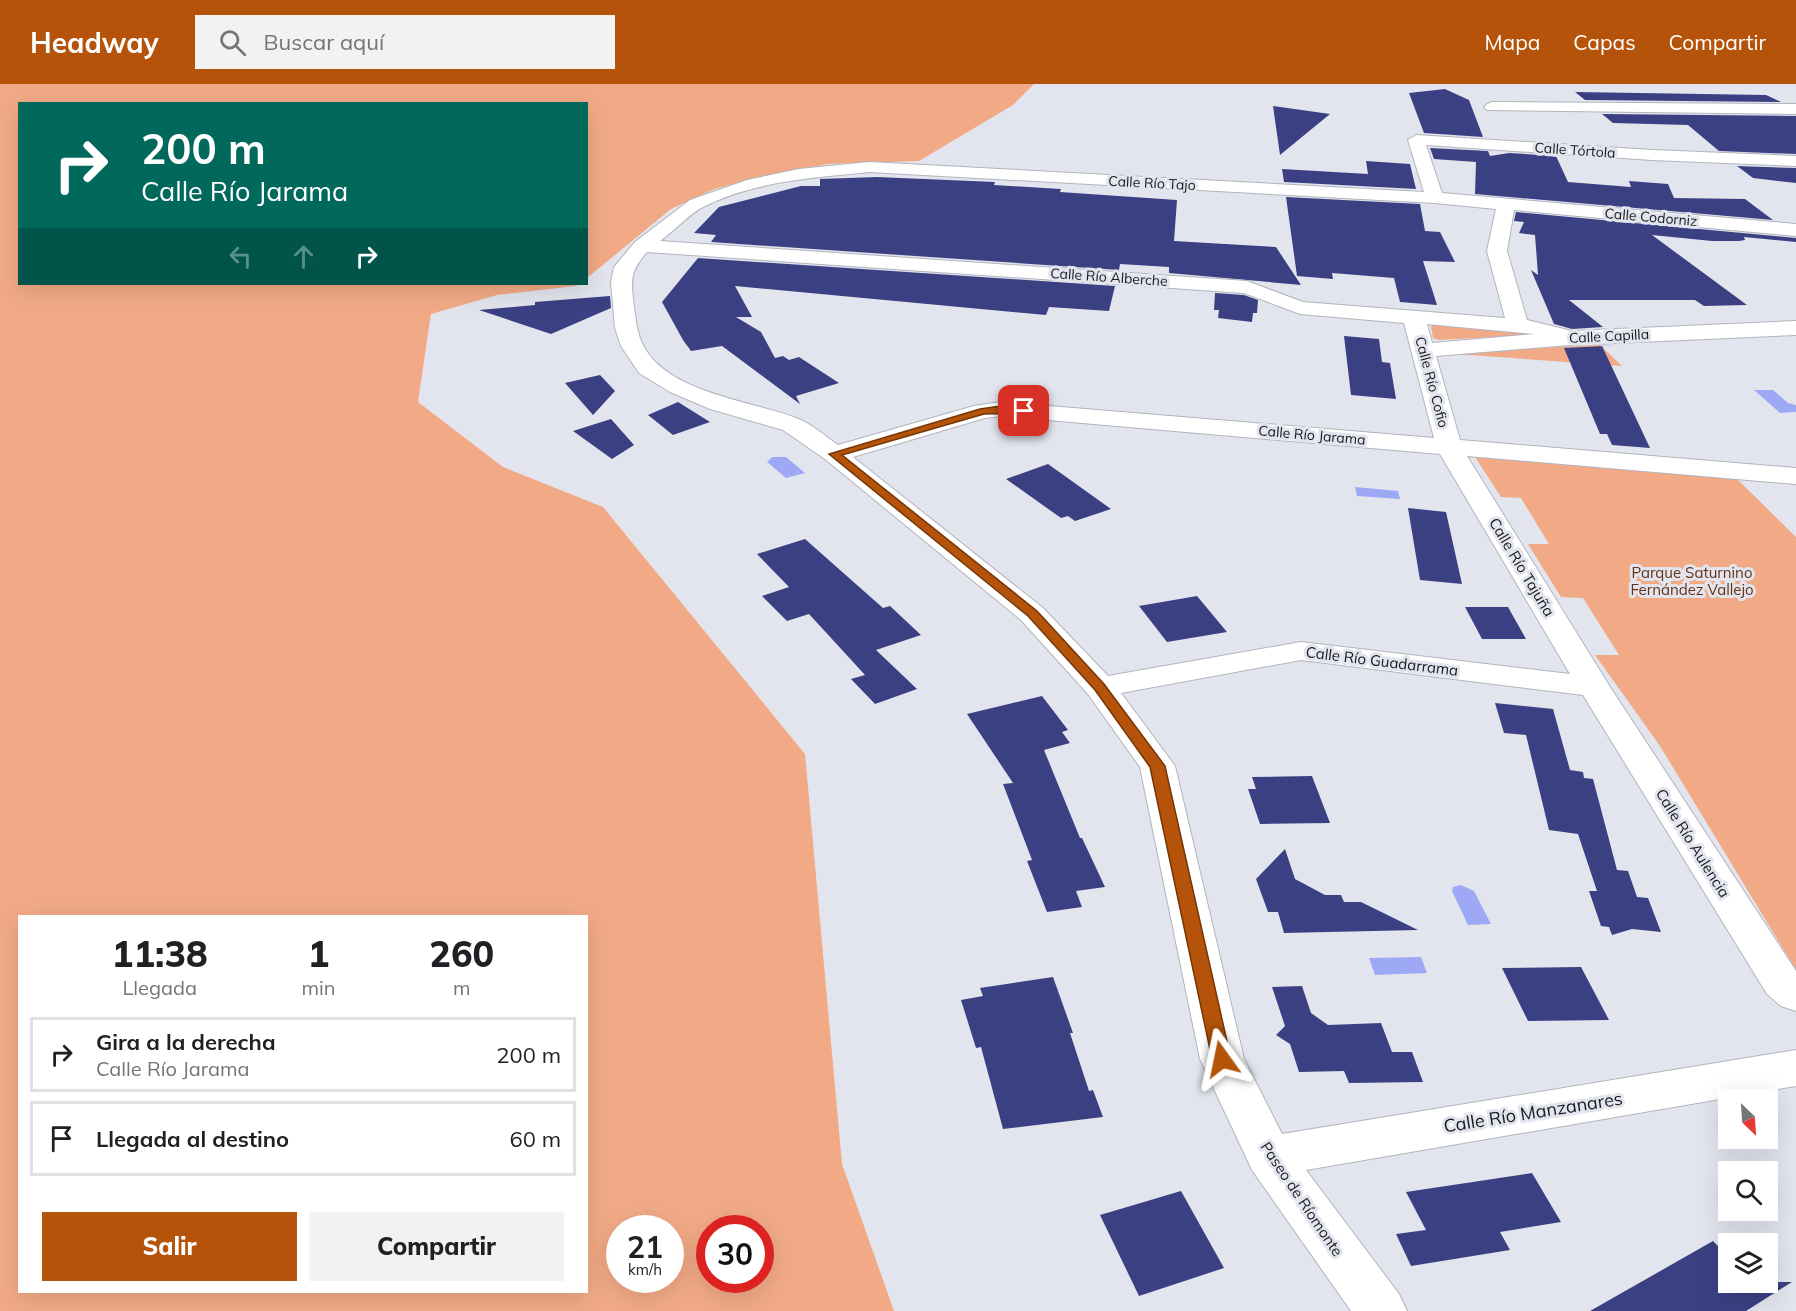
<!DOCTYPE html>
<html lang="es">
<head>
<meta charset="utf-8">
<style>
	:root { --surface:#fff; --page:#f2f2f2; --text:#202124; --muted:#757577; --line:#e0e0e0; --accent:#b45309 }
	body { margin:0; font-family:Mulish,sans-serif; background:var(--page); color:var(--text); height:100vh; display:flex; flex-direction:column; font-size:22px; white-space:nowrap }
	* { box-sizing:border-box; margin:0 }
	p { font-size:20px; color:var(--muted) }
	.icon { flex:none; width:33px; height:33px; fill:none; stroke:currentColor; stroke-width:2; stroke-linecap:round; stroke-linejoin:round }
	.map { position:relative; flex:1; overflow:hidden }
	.side { position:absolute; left:18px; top:831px; width:570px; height:378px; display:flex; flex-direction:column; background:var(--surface); border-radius:0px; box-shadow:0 6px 24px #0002 }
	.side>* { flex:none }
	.top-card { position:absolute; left:18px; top:18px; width:570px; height:183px; border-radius:0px; box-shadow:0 6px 24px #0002; background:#00695c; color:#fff; overflow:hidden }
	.needle { width:39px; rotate:155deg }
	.fabs { position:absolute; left:1718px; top:1005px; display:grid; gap:12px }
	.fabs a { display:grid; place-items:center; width:60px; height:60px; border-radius:0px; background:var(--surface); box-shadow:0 6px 24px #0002; font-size:30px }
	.speed { position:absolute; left:606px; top:1131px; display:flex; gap:12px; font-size:30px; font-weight:700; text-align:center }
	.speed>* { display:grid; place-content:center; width:78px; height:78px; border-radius:50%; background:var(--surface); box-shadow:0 6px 24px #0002; line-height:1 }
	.speed small { font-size:15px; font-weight:400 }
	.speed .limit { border:9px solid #d22; background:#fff; color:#111 }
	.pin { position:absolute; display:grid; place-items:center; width:51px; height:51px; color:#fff; margin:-26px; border-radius:12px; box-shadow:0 3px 9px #0006 }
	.me { position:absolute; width:66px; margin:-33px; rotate:348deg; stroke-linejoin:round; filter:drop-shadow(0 0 4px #0008) }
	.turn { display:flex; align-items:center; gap:21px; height:126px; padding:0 24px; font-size:27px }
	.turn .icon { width:78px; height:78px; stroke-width:2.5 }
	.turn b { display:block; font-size:42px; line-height:51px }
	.lanes { display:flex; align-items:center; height:57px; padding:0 24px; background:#0003; justify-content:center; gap:30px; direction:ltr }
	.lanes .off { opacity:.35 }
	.eta { display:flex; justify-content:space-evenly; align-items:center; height:102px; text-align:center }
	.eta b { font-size:36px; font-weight:800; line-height:42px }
	.primary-button { display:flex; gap:12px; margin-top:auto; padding:12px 24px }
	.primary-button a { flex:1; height:69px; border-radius:0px; background:var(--accent); color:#fff; font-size:24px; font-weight:800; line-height:69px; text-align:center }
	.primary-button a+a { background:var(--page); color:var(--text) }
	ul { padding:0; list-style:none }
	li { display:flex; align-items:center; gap:18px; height:75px; margin:0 12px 9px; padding:0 12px; border:3px solid var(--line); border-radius:0px }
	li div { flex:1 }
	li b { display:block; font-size:22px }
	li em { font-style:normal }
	header { display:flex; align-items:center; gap:36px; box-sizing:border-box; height:84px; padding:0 30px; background:var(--accent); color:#fff }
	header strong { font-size:28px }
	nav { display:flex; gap:33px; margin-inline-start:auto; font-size:21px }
	.search { width:420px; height:54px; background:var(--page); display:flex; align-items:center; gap:15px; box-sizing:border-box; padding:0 21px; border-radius:0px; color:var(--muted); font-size:22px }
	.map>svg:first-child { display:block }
	.green { fill:#f2aa86; fill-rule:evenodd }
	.water { fill:#9da9f5 }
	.building { fill:#3b4083 }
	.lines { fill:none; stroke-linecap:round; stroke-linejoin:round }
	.street-casing { stroke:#b2b4bd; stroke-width:2 }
	.street { fill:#fff; fill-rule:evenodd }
	.route { fill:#b45309; stroke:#753606; stroke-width:1.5 }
	.labels { text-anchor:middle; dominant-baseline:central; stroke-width:6; stroke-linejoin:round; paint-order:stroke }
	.far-street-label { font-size:14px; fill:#191a1d; stroke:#e3e5ee }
	.street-label { font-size:15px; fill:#191a1d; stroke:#e3e5ee }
	.park-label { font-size:15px; fill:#663216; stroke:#e3e5ee }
	.near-street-label { font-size:18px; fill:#191a1d; stroke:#e3e5ee }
</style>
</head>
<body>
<header>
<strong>Headway</strong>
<div class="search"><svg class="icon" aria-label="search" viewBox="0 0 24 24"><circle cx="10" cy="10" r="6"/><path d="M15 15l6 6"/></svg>Buscar aquí</div>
<nav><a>Mapa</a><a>Capas</a><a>Compartir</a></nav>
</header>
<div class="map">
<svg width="1796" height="1227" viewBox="0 0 1796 1227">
	<rect width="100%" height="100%" fill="#e3e5ee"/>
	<path class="green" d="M0,0H1034L1013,21L919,77L828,80L750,95L712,106L671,125L587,194L586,20H20V200H580L576,202L497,211L431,230L418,318L503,383L603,423L805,670L842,1080L894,1227H0ZM20,832H586V1208H20ZM620,1144H670V1196H620ZM710,1144H760V1196H710Z
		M1433,241L1531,247L1536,249L1533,251L1439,256L1433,254L1431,242Z
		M1600,261L1622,282L1441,269L1444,268Z
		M1475,373L1735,393L1796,453V886L1660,662L1595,571H1619L1583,514L1561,513L1528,460H1549L1521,414L1501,413Z"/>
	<path class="water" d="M1754,306H1773L1788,319L1796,321V328L1780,329Z
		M772,373H786L805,389L786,394L767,378Z
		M1355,403L1398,407L1400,415L1357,412Z
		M1461,801L1474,807L1491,840L1468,841L1452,807L1453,803Z
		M1421,873L1427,889L1375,891L1369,874Z"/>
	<path class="building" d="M1445,5L1469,16L1483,53L1424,49L1409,9Z
		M1575,8L1766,11L1781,18L1585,16Z
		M1273,22L1330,30L1280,71Z
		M1602,30L1796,32V70L1719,67L1688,41L1613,39Z
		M1430,64L1488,67L1490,72L1509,69L1556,72L1568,98L1631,103L1629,97L1668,100L1674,114L1745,115L1773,136L1475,110L1476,78L1434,75Z
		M1366,77L1410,80L1416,105L1284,98L1282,85L1368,90Z
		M1737,82L1796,84V99L1753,94Z
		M877,93L995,98L994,101L1061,105L1060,108L1177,116L1174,157L1276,163L1301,201L1169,189V183L1120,180L1119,186L711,158L716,151L694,149L719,123L801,102H820V95Z
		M1286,113L1420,120L1425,147L1440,148L1455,178L1423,177L1437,221L1400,218L1394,194L1332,189L1333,195L1297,192Z
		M1516,128L1796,154V158L1744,153L1745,156L1739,157H1712L1652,151L1747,221L1704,222L1695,216H1569L1603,243L1572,245L1554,240L1531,186L1538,191L1535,151L1519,149L1524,138L1514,137Z
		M698,174L1115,202L1109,227L1049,223L1046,231L735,202L752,233H736L761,248L775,274L783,272L789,276L799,273L839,299L796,312L800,320L722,262L691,267L683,256L662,218Z
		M1215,209L1244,211L1258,216L1257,229H1253L1252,238L1218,234L1219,226H1214Z
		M610,212L611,224L551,250L479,226L535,221V218Z
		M1344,252L1379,255L1382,278L1390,279L1396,315L1351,311Z
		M1625,261L1602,262L1650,364L1612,361L1607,350H1600L1564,264Z
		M600,291L615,307L593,331L565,299Z
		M678,318L710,338L673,351L648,331Z
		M611,335L634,361L612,375L573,347Z
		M1048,380L1111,425L1075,437L1068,432L1061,434L1006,395Z
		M1408,424L1446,428L1462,500L1420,496Z
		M805,455L883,524L890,522L921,551L876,566L917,605L875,620L851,595L865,591L809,530L787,537L762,512L789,503L757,470Z
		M1197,512L1227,548L1167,558L1139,522Z
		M1465,523H1508L1526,555H1482Z
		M1042,612L1068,646L1062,648L1070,659L1044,666L1080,754H1082L1105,803L1076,807L1082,823L1047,828L1027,777L1032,776L1003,700L1013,699L967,630Z
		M1495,619L1553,625L1570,686L1583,688L1584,694L1593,695L1617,786L1628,787L1637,813L1648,814L1661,848L1632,845L1612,851L1609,843L1601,842L1589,807H1597L1578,750L1549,746L1526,651L1504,649Z
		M1312,692L1330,739L1260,740L1248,705H1256L1252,693Z
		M1285,765L1295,795L1325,811H1341L1344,818H1361L1418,846L1284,849L1278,828H1268L1256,795Z
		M1581,883L1609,936L1528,937L1502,884Z
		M1053,893L1073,949H1070L1089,1007L1093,1006L1103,1033L1003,1045L981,963L976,964L961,916L983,912L980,904Z
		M1302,902L1311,929L1328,941L1381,939L1392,968H1412L1423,998L1349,999L1344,987L1299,988L1290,960L1276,951L1285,942L1272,903Z
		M1532,1089L1561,1138L1500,1148L1510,1166L1411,1182L1396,1150L1426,1146L1406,1108Z
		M1181,1107L1224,1184L1139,1212L1100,1131Z
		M1713,1157L1728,1172V1198H1792L1746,1227H1590Z"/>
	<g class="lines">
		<defs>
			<path id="street" d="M1492,18L1796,20V30L1487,26L1484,23L1487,20Z
				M1416,51L1652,66L1796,72V82L1652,76L1426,61L1442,109L1796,140V152L1514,126L1507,167L1527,236L1572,247L1796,237V251L1570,261L1436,272L1460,356L1796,384V400L1467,372L1610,603L1796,887V927L1781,922L1767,910L1583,611L1301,576L1121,609L1175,682L1244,975L1282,1050L1796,966V1002L1306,1086L1399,1210L1407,1227H1351L1252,1086L1200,975L1140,683L1088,610L1021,536L825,375L783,346L710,325L670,308L639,289L621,262L615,244L611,198L614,183L635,158L690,116L747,96L799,85L869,78L1424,108L1408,56ZM869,88L1435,119L1496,125L1487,167L1505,234L1303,218L1247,197L660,157C674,147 688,131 703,123C754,97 813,94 869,88ZM647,168L1244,209L1300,230L1404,239L1434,354L1001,318L974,322L838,361C826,353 813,341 799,335C754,317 670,310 644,263C637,251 636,236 634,223C631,196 629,189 647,168ZM1427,240L1534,250L1432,259ZM1001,332L1440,370L1570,590L1301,558L1108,592L1043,524L853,373L985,334Z"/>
		</defs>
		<use href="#street" class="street-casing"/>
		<use href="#street" class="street"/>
	</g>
	<path class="route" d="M1001,322L1024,324L1030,327C1022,332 996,329 984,330L842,371L1037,527L1104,600L1165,682L1231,975L1228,980L1222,982L1215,980L1212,975L1150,683L1095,606L1028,532L829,370L980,325Z"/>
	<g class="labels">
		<g class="far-street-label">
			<text transform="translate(1575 66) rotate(4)">Calle Tórtola</text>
			<text transform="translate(1152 99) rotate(3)">Calle Río Tajo</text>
			<text transform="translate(1651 133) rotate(5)">Calle Codorniz</text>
			<text transform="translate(1109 193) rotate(4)">Calle Río Alberche</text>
			<text transform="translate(1609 252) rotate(-3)">Calle Capilla</text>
			<text transform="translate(1432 298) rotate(75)">Calle Río Cofio</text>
			<text transform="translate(1312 351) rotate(5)">Calle Río Jarama</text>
		</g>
		<g class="street-label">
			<text transform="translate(1522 483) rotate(59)">Calle Río Tajuña</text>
			<text transform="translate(1382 577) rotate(7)">Calle Río Guadarrama</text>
			<text transform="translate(1693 759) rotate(58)">Calle Río Aulencia</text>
			<text transform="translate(1302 1115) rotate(56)">Paseo de Ríomonte</text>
		</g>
		<g class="park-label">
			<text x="1692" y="488">Parque Saturnino<tspan x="1692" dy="17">Fernández Vallejo</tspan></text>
		</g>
		<g class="near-street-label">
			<text transform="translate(1533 1028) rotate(-9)">Calle Río Manzanares</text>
		</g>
	</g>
</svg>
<div class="fabs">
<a><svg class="needle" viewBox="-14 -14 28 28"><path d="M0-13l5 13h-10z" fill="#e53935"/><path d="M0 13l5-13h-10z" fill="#757577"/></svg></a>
<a><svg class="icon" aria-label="search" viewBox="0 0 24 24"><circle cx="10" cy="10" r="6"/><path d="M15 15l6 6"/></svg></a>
<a><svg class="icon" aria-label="layers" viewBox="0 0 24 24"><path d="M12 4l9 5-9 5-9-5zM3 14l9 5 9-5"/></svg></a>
</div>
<div class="speed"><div>21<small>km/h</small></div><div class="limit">30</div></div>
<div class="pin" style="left:1024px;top:327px;background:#d93025"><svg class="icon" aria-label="arrive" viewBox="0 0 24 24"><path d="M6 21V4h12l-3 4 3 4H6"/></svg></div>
<svg class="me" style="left:1222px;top:975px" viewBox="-20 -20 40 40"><path d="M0-17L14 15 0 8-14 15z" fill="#b45309" stroke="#fff" stroke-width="4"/></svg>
<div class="top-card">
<div class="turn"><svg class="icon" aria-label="right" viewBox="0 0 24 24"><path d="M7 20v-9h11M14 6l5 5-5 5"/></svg><div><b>200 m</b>Calle Río Jarama</div></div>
<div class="lanes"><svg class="icon off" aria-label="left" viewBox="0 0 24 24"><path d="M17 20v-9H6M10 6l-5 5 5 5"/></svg><svg class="icon off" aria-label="ahead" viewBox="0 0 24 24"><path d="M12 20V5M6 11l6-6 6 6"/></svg><svg class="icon" aria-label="right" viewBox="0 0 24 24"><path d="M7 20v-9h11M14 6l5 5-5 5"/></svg></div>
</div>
<section class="side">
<div class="eta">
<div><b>11:38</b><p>Llegada</p></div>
<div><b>1</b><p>min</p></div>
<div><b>260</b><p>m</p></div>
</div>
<ul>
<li><svg class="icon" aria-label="right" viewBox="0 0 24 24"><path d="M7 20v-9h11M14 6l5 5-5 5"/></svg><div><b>Gira a la derecha</b><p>Calle Río Jarama</p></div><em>200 m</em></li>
<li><svg class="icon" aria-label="arrive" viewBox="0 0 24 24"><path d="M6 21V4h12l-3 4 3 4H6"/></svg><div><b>Llegada al destino</b></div><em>60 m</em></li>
</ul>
<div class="primary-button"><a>Salir</a><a>Compartir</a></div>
</section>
</div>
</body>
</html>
